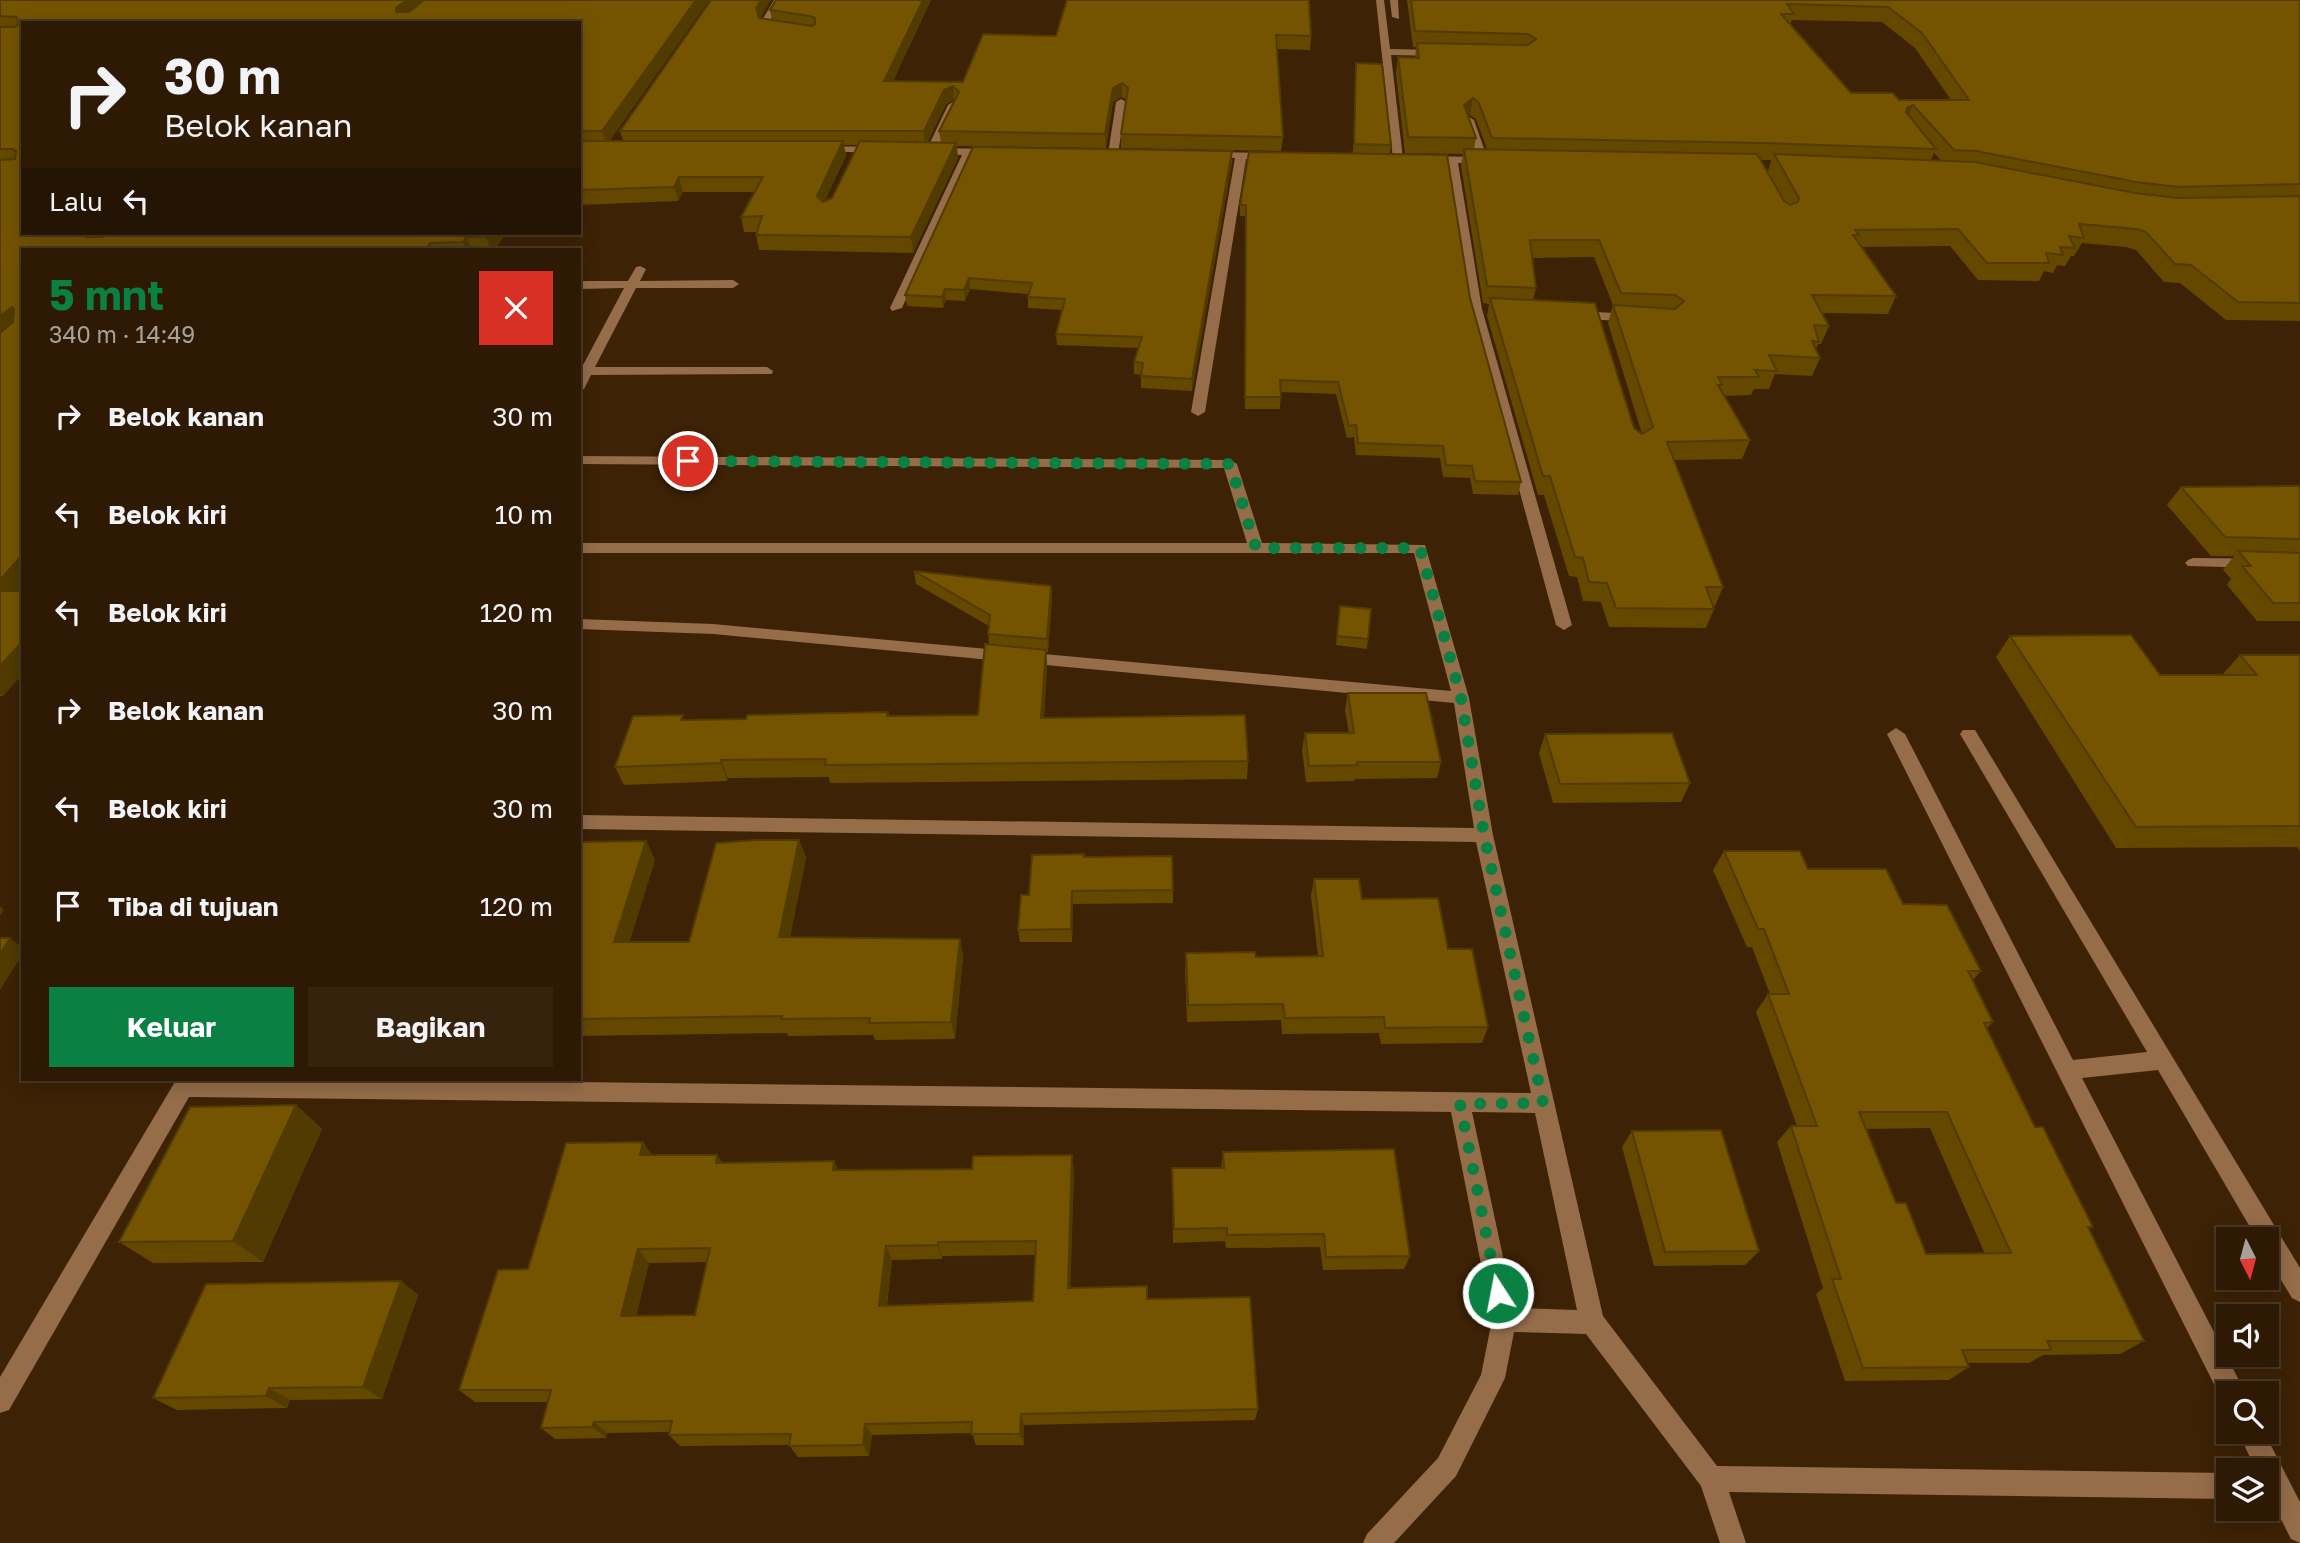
<!DOCTYPE html>
<html lang="id">
<head>
<meta charset="utf-8">
<style>
	:root { --surface:#2e1a04; --page:#36230e; --text:#f1f3f6; --muted:#a7a19a; --line:#493826; --accent:#0b8043 }
	body { margin:0; font-family:"Golos Text",sans-serif; background:var(--page); color:var(--text); height:100vh; display:flex; flex-direction:column; font-size:26px; white-space:nowrap }
	* { box-sizing:border-box; margin:0 }
	p { font-size:23px; color:var(--muted) }
	.icon { flex:none; width:38px; height:38px; fill:none; stroke:currentColor; stroke-width:2; stroke-linecap:round; stroke-linejoin:round }
	.map { position:relative; flex:1; overflow:hidden }
	.side { position:absolute; left:21px; top:248px; width:560px; height:833px; display:flex; flex-direction:column; background:var(--surface); border-radius:0px; box-shadow:0 4px 18px #0003,0 0 0 2px var(--line) }
	.side>* { flex:none }
	.hud { position:absolute; left:21px; top:21px; width:560px; height:214px; border-radius:0px; box-shadow:0 4px 18px #0003,0 0 0 2px var(--line); background:#2e1a04; color:var(--text); overflow:hidden }
	.needle { width:46px; rotate:174deg }
	.fabs { position:absolute; left:2216px; top:1227px; display:grid; gap:14px }
	.fabs a { display:grid; place-items:center; width:63px; height:63px; border-radius:0px; background:var(--surface); box-shadow:0 4px 18px #0003,0 0 0 2px var(--line); font-size:35px }
	.pin { position:absolute; display:grid; place-items:center; width:60px; height:60px; color:#fff; margin:-30px; border:4px solid #fff; border-radius:50%; box-shadow:0 2px 7px #0007 }
	.me { position:absolute; width:77px; margin:-38px; rotate:349deg; stroke-linejoin:round; filter:drop-shadow(0 0 5px #0008) }
	.turn { display:flex; align-items:center; gap:24px; height:147px; padding:0 28px; font-size:32px }
	.turn .icon { width:91px; height:91px; stroke-width:2.5 }
	.turn b { display:block; font-size:49px; line-height:60px }
	.then { display:flex; align-items:center; height:66px; padding:0 28px; background:#0003; gap:14px; font-size:26px }
	.round { display:grid; place-items:center; flex:none; width:74px; height:74px; border-radius:0px; background:var(--page) }
	.headline { display:flex; align-items:center; justify-content:space-between; height:119px; padding:0 28px }
	h1 { font-size:42px; font-weight:700; line-height:52px; color:var(--accent) }
	.primary-button { display:flex; gap:14px; margin-top:auto; padding:14px 28px }
	.primary-button a { flex:1; height:80px; border-radius:0px; background:var(--accent); color:#fff; font-size:28px; font-weight:700; line-height:80px; text-align:center }
	.primary-button a+a { background:var(--page); color:var(--text) }
	ul { padding:0; list-style:none }
	li { display:flex; align-items:center; gap:21px; height:98px; padding:0 28px }
	li div { flex:1 }
	li b { display:block; font-size:26px }
	li em { font-style:normal }
	.map>svg:first-child { display:block }
	.lines { fill:none; stroke-linecap:round; stroke-linejoin:round }
	.minor { fill:#956d49; fill-rule:evenodd }
	.wall { fill:#644800; fill-rule:evenodd }
	.shaded-wall { fill:#513b00 }
	.building { fill:#745400; stroke:#513b00; stroke-width:2; fill-rule:evenodd }
	.route { stroke:#0b8043; stroke-width:12; stroke-dasharray:0 21.6 }
</style>
</head>
<body>
<div class="map">
<svg width="2300" height="1543" viewBox="0 0 2300 1543">
	<rect width="100%" height="100%" fill="#3d2205"/>
	<g class="lines">
		<path class="minor" d="M774,0H782L769,22L771,26L783,32L779,35L764,30L761,22Z
			M1376,0H1384L1390,49L1439,50L1443,53L1439,56L1391,55L1403,159L1398,162L1393,159Z
			M1390,0H1398L1399,19L1392,17Z
			M1121,99L1126,102L1118,154L1113,157L1108,154L1116,102Z
			M953,102L958,105L938,148L992,149L997,152L992,155H972L902,308L892,311L890,308L962,155L931,154L926,151L948,105Z
			M1469,117L1474,120L1487,157L1491,160L1486,163H1458L1482,309L1572,625L1564,630L1556,625L1470,309L1447,162H1426L1421,159L1426,156L1477,157L1464,120Z
			M821,146L880,147L885,150L880,153L817,151L816,149Z
			M1209,152L1272,153L1277,156L1272,159H1246L1205,412L1198,416L1191,412L1235,158L1205,157L1204,155Z
			M640,266L646,269L640,281L733,280L739,284L733,288H636L595,367H767L773,371L772,374L591,375L584,389L579,390V367H582L624,288L579,289V281H628L636,267Z
			M1577,311L1633,314L1639,318L1633,322L1573,318L1571,315Z
			M579,456L1230,460L1237,464L1262,543L1425,545L1469,698L1493,835L1603,1316L1717,1466L2228,1473V1499L1729,1492L1746,1543H1720L1701,1486L1586,1334L1514,1332L1505,1378L1456,1476L1394,1543H1363L1367,1534L1438,1458L1481,1375L1492,1320L1451,1112L189,1097L9,1410L0,1413V1377L176,1080H396L1531,1093L1476,842L579,829V815L1474,828L1454,703L713,634L579,629V619L713,624L1451,691L1414,553H579V543H1247L1224,468L579,464ZM1472,1112L1535,1113L1577,1310L1514,1308Z
			M2193,558L2300,559V569L2188,566L2185,563L2188,560Z
			M1896,728L1905,734L2073,1060L2147,1052L1960,734L1963,730H1975L2300,1268V1302L2292,1298L2266,1255V1239H2257L2158,1070L2082,1078L2241,1384L2244,1393H2228V1404L2223,1402L1887,734Z
			M2238,1432H2264L2300,1502V1543L2291,1539L2266,1490V1470H2256Z"/>
	</g>
	<path class="wall" d="M0,0H709L609,141H623L620,131L760,18L772,20L770,10L776,0H931L893,81L963,82L1056,36L1067,0L1311,36L1310,50L1277,49L1283,137L1281,151L1121,148V134L1126,100L1122,97L1113,102L1106,148L957,146L958,158L913,253L759,250L756,235L757,232H744L741,217L755,192H683L678,201L579,205V23L23,233H551L505,235L494,250H23L18,591L3,696H0ZM954,100L939,131L941,143H927L946,104ZM844,145H858L832,198L824,202L846,156Z
		M1407,0H2300V321L2226,320L2180,283L2164,282L2136,250L2126,247L2082,243L2074,256H2071L2065,266L2057,265L2053,273L2044,271L2039,281L1978,280L1950,246L1861,247L1896,296L1888,314L1822,313L1829,326L1821,344H1818L1816,349L1820,358L1812,376L1775,374L1769,389H1754L1751,395L1724,396L1750,440L1742,459L1674,460L1723,587L1715,606H1713L1714,609L1706,628L1609,627L1601,602L1583,601L1577,577L1569,576L1544,495H1538L1487,316L1489,304L1483,303L1461,166L1463,154L1405,153L1396,73L1398,57L1415,58L1416,47H1413ZM1792,20L1882,22L1915,48L1951,100H1899L1851,93L1790,24ZM1470,115L1476,119L1487,149H1474L1476,138L1469,116ZM1934,153L1941,160H1931ZM1761,160H1771L1768,171ZM1594,257L1613,305L1608,323L1642,434L1634,428L1533,300L1536,288L1532,258Z
		M1356,63L1391,145L1390,153H1353Z
		M1249,152L1470,298L1521,482L1518,495L1473,494L1470,478L1443,477L1440,458L1356,455L1354,437L1347,438L1336,394L1281,392L1280,409H1245L1246,216H1240V205Z
		M1232,162L1192,391L1141,388V375L1134,374V362L1138,348L1057,345L1056,334L1062,310L1028,308V294L970,289L965,301L946,300L943,308L907,306L905,295Z
		M2300,486V621H2257L2227,585L2231,579L2223,570L2234,556H2211L2167,505L2181,487Z
		M914,571L1051,586L1052,599L1048,652H1046L1047,668L1044,718L1248,761L1247,779L830,783L829,777L728,778L727,781L624,785L615,767L685,720L746,719L888,712L889,716L978,715L989,644L988,634L989,626L916,584Z
		M1339,616L1368,639L1367,649L1336,645Z
		M2010,636L2160,675H2222L2240,655H2300V851L2297,847L2116,848L1996,657Z
		M1348,693L1441,762L1437,778L1355,779L1354,781L1306,782L1302,750L1305,733H1349L1345,710Z
		M1545,734L1690,783L1681,802L1553,803L1539,753Z
		M799,840L806,858L790,937L960,939L963,957L955,1039L875,1040L873,1035L788,1036L787,1033L579,1036V842L646,841L655,860L629,942H689Z
		M1724,851L1808,869L1903,904L1981,971L1973,980L1993,1022L1987,1028L2035,1127L2093,1227L2089,1229L2144,1341L2120,1354L2043,1355L2029,1363H1967L1969,1367L1949,1380L1845,1381L1816,1294L1823,1288L1777,1142L1791,1126H1797L1756,1012L1768,994H1770L1752,947H1747L1713,870ZM1930,1128L1985,1254H1926L1896,1203L1866,1129Z
		M1084,857L1173,890V903L1073,904L1072,942H1020L1018,930L1029,895Z
		M1314,879L1362,899L1448,949L1488,1027L1482,1043L1381,1044L1379,1033L1282,1034L1281,1020L1187,1022L1185,970L1186,953L1256,957L1318,956L1311,896Z
		M296,1105L322,1129L263,1262L153,1263L119,1242Z
		M1632,1131L1759,1251L1745,1265L1654,1266L1622,1147Z
		M1223,1152L1410,1256L1404,1269L1323,1270L1320,1247L1226,1248L1225,1241L1173,1243L1172,1168H1221Z
		M652,1155H717L722,1163L834,1161L838,1170H1074L1070,1288L1147,1299L1258,1409L1255,1420L1024,1425V1445H976L972,1433L872,1435L869,1456L798,1457L789,1445L680,1446L669,1435L670,1432L607,1433L606,1438L555,1439L541,1428L548,1402H475L459,1390L528,1269ZM1036,1255L1033,1301L887,1306L892,1260L942,1259V1256ZM707,1262L695,1315L636,1316L649,1263Z
		M401,1281L418,1295L382,1399L290,1400L287,1408L177,1410L153,1398Z"/>
	<path class="shaded-wall" d="M406,0H428L401,23L396,12V8Z
		M696,0H709L607,145L602,131Z
		M761,0H771L759,21L756,8Z
		M923,0H931L886,95L884,81Z
		M1122,83V97L1113,102L1106,148L1105,134L1113,88Z
		M953,86L954,100L946,104L925,145L924,131L944,90Z
		M1473,98L1470,115L1462,121L1464,105Z
		M1913,105L1906,121L1900,125L1907,108Z
		M843,141L846,156L820,211L817,196Z
		M956,143L958,158L913,253L911,237Z
		M1232,151V162L1192,391V379Z
		M679,177L683,192L678,201L674,187Z
		M87,233H113L97,248L87,237Z
		M489,233H504L505,235L494,250H491L486,237Z
		M466,237L472,250H466L463,242Z
		M430,243L433,250H425Z
		M969,278L970,289L965,301L964,290Z
		M945,289L946,300L943,308L942,297Z
		M12,307L23,322L0,341V316Z
		M23,554V586L5,607L0,602V580Z
		M1051,586L1052,599L1048,652L1047,639Z
		M23,641V674L3,696L0,694V666Z
		M1046,650L1047,668L1043,736L1041,718Z
		M721,760L728,778L727,781L721,763Z
		M799,840L806,858L786,955L779,937Z
		M646,841L655,860L624,960L614,942Z
		M1072,891L1073,904L1072,942L1071,929Z
		M0,906L4,910L0,915Z
		M10,938L23,948V954L0,990V954Z
		M960,939L963,957L955,1039L951,1022Z
		M296,1105L322,1129L263,1262L233,1241Z
		M643,1142L654,1158L640,1155Z
		M717,1155L726,1170L716,1163Z
		M1072,1155L1074,1170L1070,1301L1068,1288Z
		M834,1161L841,1176L833,1170Z
		M938,1242L942,1256V1259L938,1245Z
		M886,1246L892,1260L885,1319L879,1306Z
		M638,1249L649,1263L633,1329L621,1316Z
		M401,1281L418,1295L382,1399L363,1387Z
		M269,1388L290,1400L287,1408L266,1396Z
		M1021,1414L1024,1425V1445L1020,1434Z
		M594,1422L607,1433L606,1438L592,1427Z
		M865,1424L872,1435L869,1456L863,1445Z"/>
	<path class="building" d="M0,0H406L396,8V12H409L424,0H696L602,131H579V23H23V233H88L87,237H102L106,233H489L486,237H466L463,242L430,243L425,250H23V554L0,580V333L13,322L14,309L12,307L0,316V160L15,159L16,151L13,149H0V27H15L18,25L17,17L0,16Z
		M711,0H761L756,8L759,18L812,26L815,24V18L810,16L770,10L776,0H923L884,81L963,82L983,34L1056,36L1067,0H1309L1311,36L1276,35L1283,137L1121,134L1128,88L1122,83L1113,88L1105,134L939,131L959,92L953,86L944,90L924,131H620Z
		M1411,0H2300V184L2179,187L2136,182L1976,151L1954,150L1913,105L1907,108L1906,112L1936,149L1762,143L1492,138L1479,103L1473,98L1464,105L1476,138L1408,137L1398,57L1419,58L1417,43L1528,45L1536,39L1528,34L1415,31ZM1787,4L1888,7L1922,33L1969,100H1899L1893,93H1851L1781,14H1794Z
		M1356,63L1382,64L1391,145L1354,144Z
		M579,141H843L817,196L823,202L832,198L860,141L956,143L911,237L756,235L762,216L741,217L763,177H679L674,187L579,190Z
		M973,147L1232,151L1192,379L1141,376L1143,363L1134,362L1142,337L1056,334L1065,299L1028,297L1032,283L969,278L964,290L945,289L942,297L905,295Z
		M1464,149L1757,154L1784,201L1790,205L1798,202L1799,198L1774,154L1975,162L2135,193L2178,198L2300,196V303L2238,302L2191,265L2175,264L2146,232L2137,229L2079,224L2084,238L2069,236L2075,248L2060,247L2063,255L2046,253L2049,263H1987L1958,229L1855,230L1859,235H1853L1896,296L1812,295L1829,326L1814,325L1819,342L1812,341L1820,358L1769,355L1777,371L1755,370L1759,377H1718L1722,385H1718L1750,440L1667,442L1723,587H1706L1714,609L1616,608L1607,583L1589,582L1583,558L1575,557L1550,476H1543L1490,298L1595,303L1634,428L1642,434L1653,427L1613,305L1675,309L1684,301L1675,295L1621,293L1599,240H1530L1536,288L1487,286Z
		M1249,152L1447,155L1470,298L1521,482L1475,481L1472,466L1446,465L1443,446L1358,443L1356,425L1349,426L1338,382L1280,380L1281,397H1245L1246,205H1240Z
		M2300,486V539L2225,537L2181,487Z
		M2238,551L2300,553V603H2273L2242,566H2251Z
		M914,571L1051,586L1047,639L988,634L990,615Z
		M0,591H23V641L0,666Z
		M1340,606L1371,609L1368,639L1337,636Z
		M2131,635L2160,675H2257L2240,655H2300V826L2136,827L2010,636Z
		M985,644L1046,650L1041,718L1245,715L1248,761L825,765L826,759L721,760V763L615,767L633,716L683,715L681,720L746,719L747,715L836,713L888,712L887,716L978,715Z
		M1348,693H1426L1441,762H1357V765L1309,766L1305,733H1354Z
		M1672,733L1690,783L1560,784L1545,734Z
		M756,840H799L779,937L960,939L951,1022L869,1023L870,1018L781,1019L782,1016L579,1019V842L646,841L614,942H689L716,843Z
		M1724,851H1800L1808,869H1886L1903,904L1947,905L1981,971H1968L1993,1022L1984,1023L2035,1127H2043L2093,1227H2088L2144,1341H2047L2051,1350H1962L1969,1367L1863,1368L1832,1279H1841L1791,1126H1817L1768,994H1789L1764,929H1758ZM1859,1112H1947L2011,1253L1926,1254L1906,1203H1896Z
		M1084,854V857L1172,856L1173,890L1072,891L1071,929L1018,930L1021,895H1029L1032,855Z
		M1314,879H1359L1362,899L1438,898L1448,949H1472L1488,1027L1385,1028L1384,1017L1285,1018L1283,1004L1188,1005L1186,953L1255,952L1256,957L1323,956Z
		M0,938H10L0,954Z
		M296,1105L233,1241L119,1242L190,1107Z
		M1721,1130L1759,1251L1665,1252L1632,1131Z
		M643,1142L640,1155H717L716,1163L834,1161L833,1170L972,1169L973,1156L1072,1155L1068,1288L1147,1286V1299L1250,1297L1258,1409L1021,1414L1020,1434H971L972,1422L865,1424L863,1445L789,1446L791,1434L669,1435L672,1421L594,1422L592,1427L541,1428L551,1390H459L498,1270L528,1269L566,1143ZM1036,1241L1033,1301L879,1306L886,1246L938,1245V1242ZM710,1248L695,1315L621,1316L638,1249Z
		M1394,1149L1410,1256L1326,1257L1324,1234L1227,1235V1228L1174,1229L1172,1168H1224L1223,1152Z
		M401,1281L363,1387L269,1388L266,1396L153,1398L206,1284Z"/>
	<g class="lines">
		<path class="route" d="M688,461L1230,464L1256,548H1420L1461,698L1484,835L1543,1103L1460,1104L1498,1293"/>
	</g>
</svg>
<div class="fabs">
<a><svg class="needle" viewBox="-14 -14 28 28"><path d="M0-13l5 13h-10z" fill="#e53935"/><path d="M0 13l5-13h-10z" fill="#a7a19a"/></svg></a>
<a><svg class="icon" aria-label="sound" viewBox="0 0 24 24"><path d="M4 9h4l5-4v14l-5-4H4zM17 9q2 3 0 6"/></svg></a>
<a><svg class="icon" aria-label="search" viewBox="0 0 24 24"><circle cx="10" cy="10" r="6"/><path d="M15 15l6 6"/></svg></a>
<a><svg class="icon" aria-label="layers" viewBox="0 0 24 24"><path d="M12 4l9 5-9 5-9-5zM3 14l9 5 9-5"/></svg></a>
</div>
<div class="pin" style="left:688px;top:461px;background:#d93025"><svg class="icon" aria-label="arrive" viewBox="0 0 24 24"><path d="M6 21V4h12l-3 4 3 4H6"/></svg></div>
<svg class="me" style="left:1498px;top:1293px" viewBox="-20 -20 40 40"><circle r="17" fill="#0b8043" stroke="#fff" stroke-width="3"/><path d="M0-11L8 9 0 5-8 9z" fill="#fff"/></svg>
<div class="hud">
<div class="turn"><svg class="icon" aria-label="right" viewBox="0 0 24 24"><path d="M7 20v-9h11M14 6l5 5-5 5"/></svg><div><b>30 m</b>Belok kanan</div></div>
<div class="then">Lalu<svg class="icon" aria-label="left" viewBox="0 0 24 24"><path d="M17 20v-9H6M10 6l-5 5 5 5"/></svg></div>
</div>
<section class="side">
<div class="headline"><div><h1>5 mnt</h1><p>340 m · 14:49</p></div><a class="round" style="background:#d93025;color:#fff"><svg class="icon" aria-label="close" viewBox="0 0 24 24"><path d="M6 6l12 12M18 6L6 18"/></svg></a></div>
<ul>
<li><svg class="icon" aria-label="right" viewBox="0 0 24 24"><path d="M7 20v-9h11M14 6l5 5-5 5"/></svg><div><b>Belok kanan</b></div><em>30 m</em></li>
<li><svg class="icon" aria-label="left" viewBox="0 0 24 24"><path d="M17 20v-9H6M10 6l-5 5 5 5"/></svg><div><b>Belok kiri</b></div><em>10 m</em></li>
<li><svg class="icon" aria-label="left" viewBox="0 0 24 24"><path d="M17 20v-9H6M10 6l-5 5 5 5"/></svg><div><b>Belok kiri</b></div><em>120 m</em></li>
<li><svg class="icon" aria-label="right" viewBox="0 0 24 24"><path d="M7 20v-9h11M14 6l5 5-5 5"/></svg><div><b>Belok kanan</b></div><em>30 m</em></li>
<li><svg class="icon" aria-label="left" viewBox="0 0 24 24"><path d="M17 20v-9H6M10 6l-5 5 5 5"/></svg><div><b>Belok kiri</b></div><em>30 m</em></li>
<li><svg class="icon" aria-label="arrive" viewBox="0 0 24 24"><path d="M6 21V4h12l-3 4 3 4H6"/></svg><div><b>Tiba di tujuan</b></div><em>120 m</em></li>
</ul>
<div class="primary-button"><a>Keluar</a><a>Bagikan</a></div>
</section>
</div>
</body>
</html>
